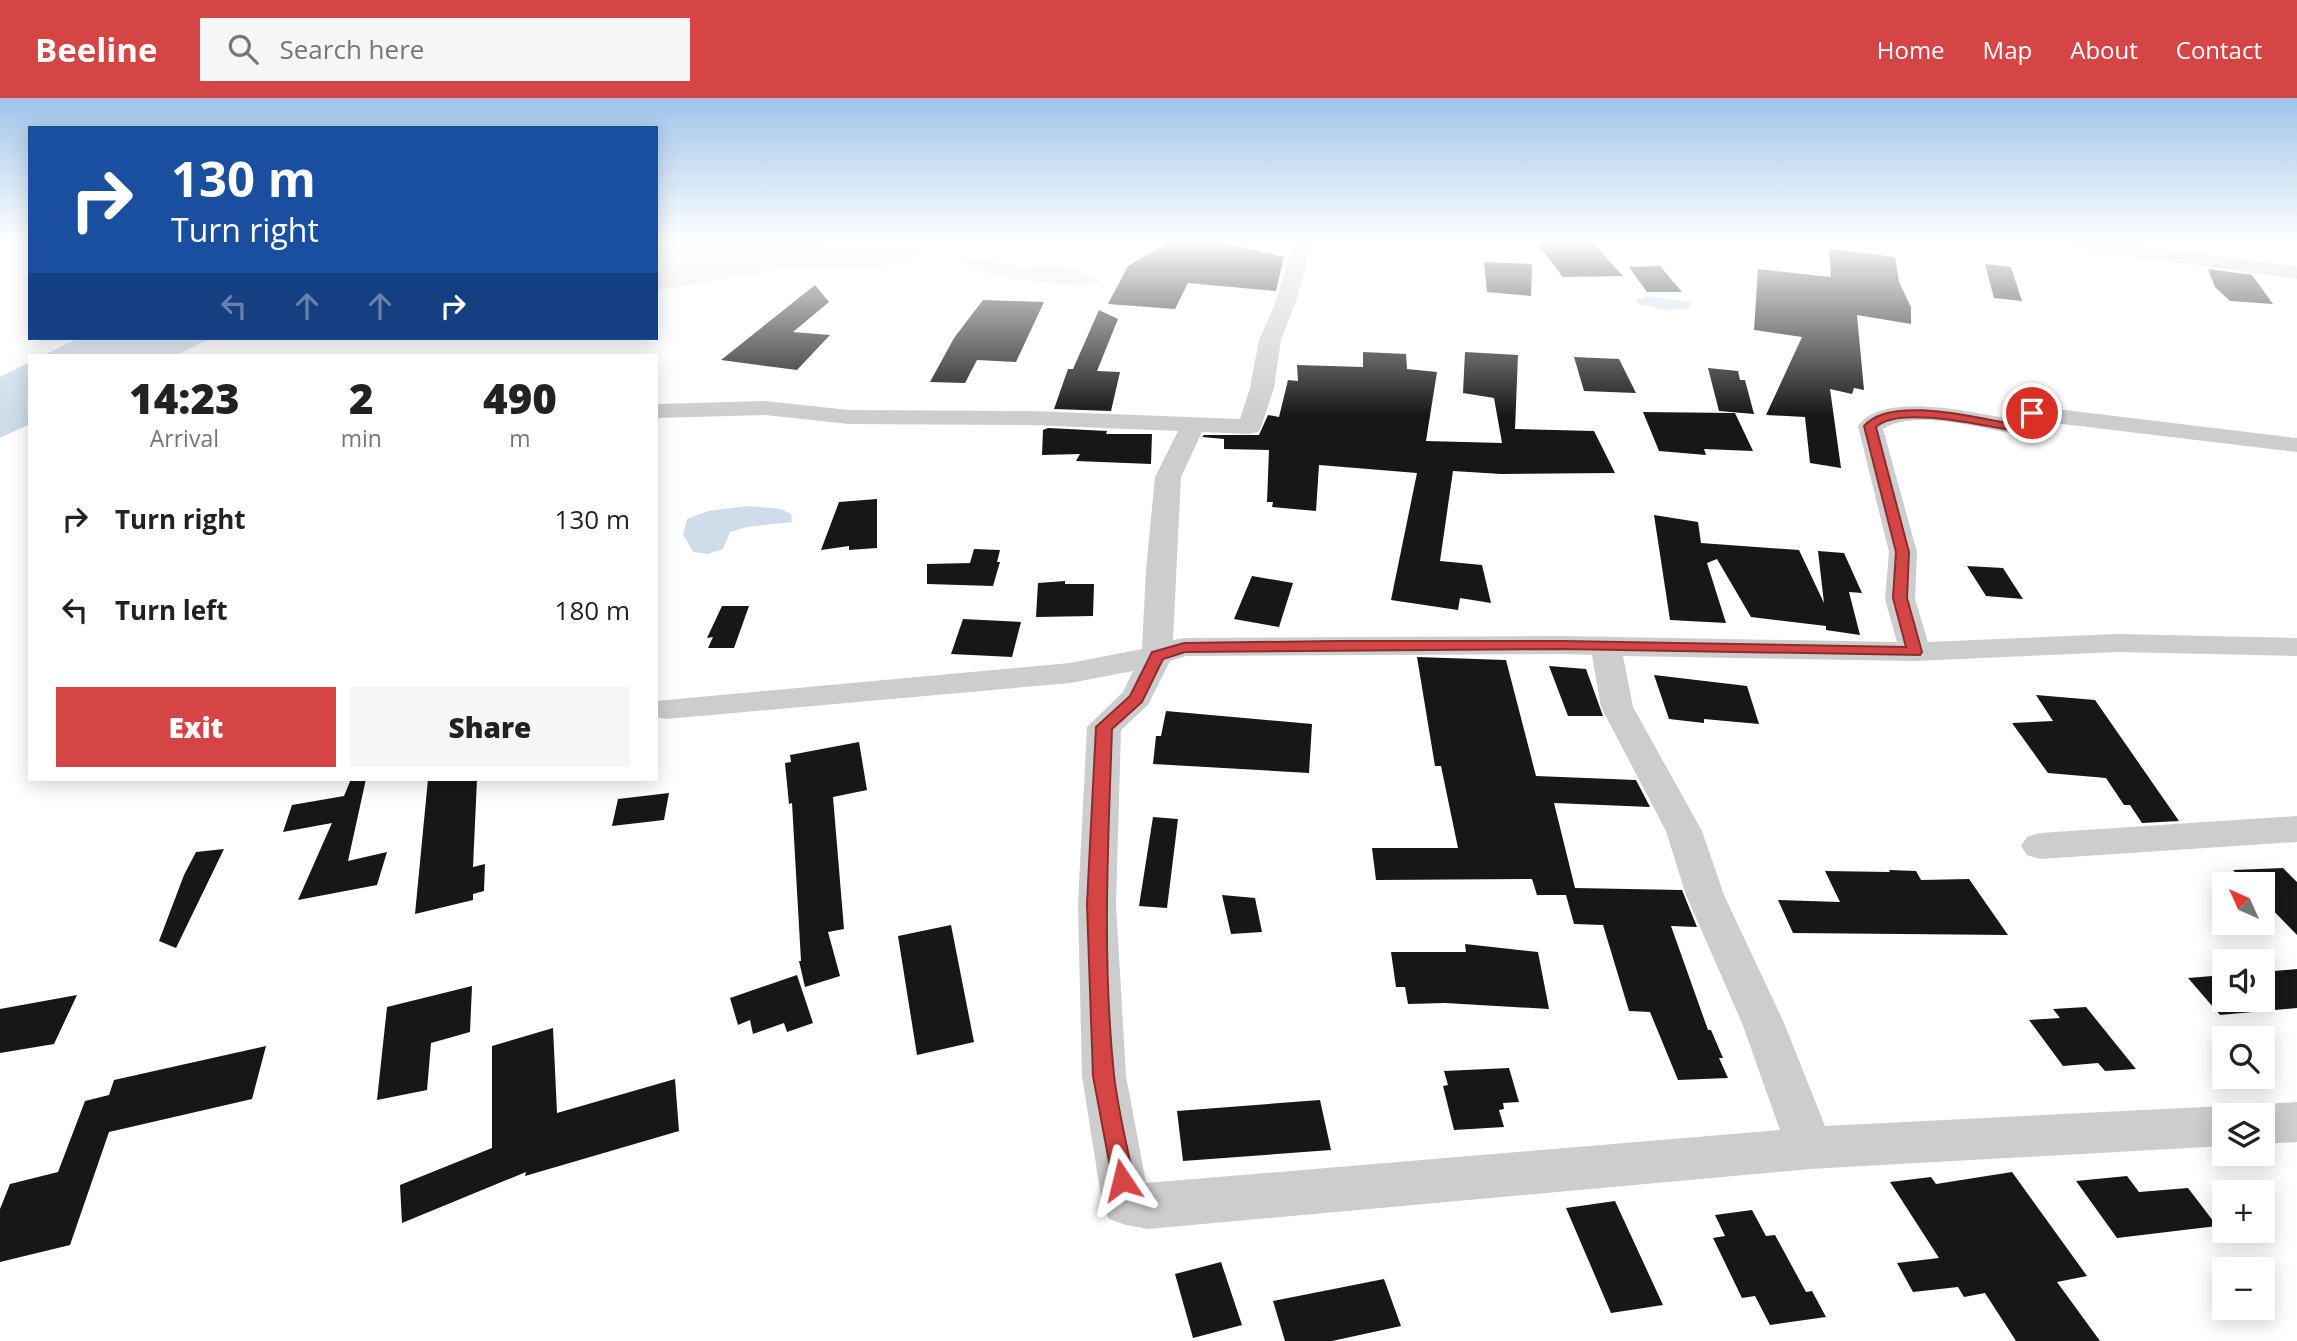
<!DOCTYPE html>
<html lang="en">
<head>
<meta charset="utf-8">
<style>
	:root { --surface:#fff; --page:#f6f6f6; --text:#222; --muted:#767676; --accent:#d54545 }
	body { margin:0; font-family:"Open Sans",sans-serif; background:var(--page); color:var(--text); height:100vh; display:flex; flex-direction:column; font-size:26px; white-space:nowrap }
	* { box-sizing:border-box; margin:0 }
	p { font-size:23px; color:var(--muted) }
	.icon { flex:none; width:38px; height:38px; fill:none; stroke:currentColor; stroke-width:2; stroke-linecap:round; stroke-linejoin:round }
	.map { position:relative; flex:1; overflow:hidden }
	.sheet { position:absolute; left:28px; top:256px; width:630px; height:427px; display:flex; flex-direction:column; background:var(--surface); border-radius:0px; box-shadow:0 4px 18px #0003 }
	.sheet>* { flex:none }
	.hud { position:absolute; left:28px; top:28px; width:630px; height:214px; border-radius:0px; box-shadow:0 4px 18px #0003; background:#1a4fa0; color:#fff; overflow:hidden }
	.needle { width:46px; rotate:315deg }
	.tools { position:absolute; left:2212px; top:774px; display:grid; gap:14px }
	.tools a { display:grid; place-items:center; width:63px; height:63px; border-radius:0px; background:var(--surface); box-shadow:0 4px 18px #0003; font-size:35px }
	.pin { position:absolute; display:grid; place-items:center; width:60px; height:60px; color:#fff; margin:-30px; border:4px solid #fff; border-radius:50%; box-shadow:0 2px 7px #0007 }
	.me { position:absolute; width:77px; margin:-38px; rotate:350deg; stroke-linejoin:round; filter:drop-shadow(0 0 5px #0008) }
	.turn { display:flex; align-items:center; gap:24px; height:147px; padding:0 28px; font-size:32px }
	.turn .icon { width:91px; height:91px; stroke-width:2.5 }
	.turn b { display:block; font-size:49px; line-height:60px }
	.lanes { display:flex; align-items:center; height:66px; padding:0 28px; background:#0003; justify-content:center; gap:35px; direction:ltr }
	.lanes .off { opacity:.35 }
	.eta { display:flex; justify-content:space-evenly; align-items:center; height:119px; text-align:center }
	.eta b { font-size:42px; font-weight:800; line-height:49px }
	.primary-button { display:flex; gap:14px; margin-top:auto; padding:14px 28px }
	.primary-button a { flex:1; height:80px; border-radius:0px; background:var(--accent); color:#fff; font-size:28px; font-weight:800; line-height:80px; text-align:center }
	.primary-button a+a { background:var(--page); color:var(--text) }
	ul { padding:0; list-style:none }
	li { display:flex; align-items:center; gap:21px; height:91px; padding:0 28px }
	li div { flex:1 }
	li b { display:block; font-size:26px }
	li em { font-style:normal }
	header { display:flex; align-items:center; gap:42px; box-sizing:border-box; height:98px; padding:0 35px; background:var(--accent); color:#fff }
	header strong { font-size:33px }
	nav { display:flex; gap:38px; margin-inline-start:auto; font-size:24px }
	.search { width:490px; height:63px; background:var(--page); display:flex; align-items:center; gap:18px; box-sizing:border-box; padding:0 24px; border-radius:0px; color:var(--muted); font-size:26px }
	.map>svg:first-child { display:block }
	.green { fill:#e2e9dd }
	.water { fill:#cedce9 }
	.building { fill:#171717 }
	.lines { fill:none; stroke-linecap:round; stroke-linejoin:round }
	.minor { fill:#cdcdcd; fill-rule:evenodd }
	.route { fill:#d54545; stroke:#8a2d2d; stroke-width:2 }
</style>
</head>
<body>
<header>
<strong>Beeline</strong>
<div class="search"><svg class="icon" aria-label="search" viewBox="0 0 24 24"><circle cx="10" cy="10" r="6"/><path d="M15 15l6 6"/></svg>Search here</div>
<nav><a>Home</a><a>Map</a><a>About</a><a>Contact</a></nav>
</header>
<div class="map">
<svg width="2297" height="1243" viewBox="0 0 2297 1243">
	<rect width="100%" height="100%" fill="#fff"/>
	<path class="green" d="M659,144H820L835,149L873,150L886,156L934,155L873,170L817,168L778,171L656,193V146Z
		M963,159L1014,167L1070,168L1099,183L1095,186L1085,188L1003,180L980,172L959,161Z"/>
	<path class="water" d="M1647,198L1691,204L1688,211L1665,212L1639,206L1636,202Z
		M79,240H211L177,257H44Z
		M30,264V326L0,340V279Z
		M747,408L781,411L791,416L792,424L747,429L730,434L723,451L708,456L693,454L683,436L687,421L708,413Z"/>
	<path class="building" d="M1170,144H1220L1284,159L1276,193L1188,185L1175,211L1108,206L1128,168Z
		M1536,144H1592L1623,178L1563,179Z
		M1829,151L1895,159L1899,184L1911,209V226L1857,217L1864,292L1854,290L1852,296L1830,291L1841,370L1810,365L1805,319L1766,317L1802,239L1754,232L1758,171L1831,179Z
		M1484,164L1532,166L1531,198L1487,194Z
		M1985,166L2011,169L2022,203L1994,200Z
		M1660,168L1682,194H1647L1629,169Z
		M2208,171L2252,177L2273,206L2230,203L2215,189Z
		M815,187L829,204L793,234L830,237L797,272L721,262Z
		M983,202L1044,204L1016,264L977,262L965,285L930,284L954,240Z
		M1099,212L1118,221L1097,273L1120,274L1111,313L1054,311L1068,271H1073Z
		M1363,254L1406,256L1407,271L1437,274L1426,343L1502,345L1494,300L1463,295L1465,254L1518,257L1515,331L1594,333L1615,375L1501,376L1453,373L1440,463L1482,467L1491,505L1460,500L1458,512L1391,502L1417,375L1319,367L1316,413L1272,409L1273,404H1267L1269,352L1224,351V341L1202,339L1204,337H1259L1268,317L1279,319L1288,282L1298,283L1297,267L1363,269Z
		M1574,259L1619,261L1636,295L1584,293Z
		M1708,270L1738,273L1740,282H1745L1754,316L1719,313Z
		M1643,314L1735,315L1753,353L1704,351L1706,357L1659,353Z
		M1048,330L1107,333L1106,336H1152L1151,366L1076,363L1080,356L1042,357L1043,332Z
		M877,401V450L849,452V448L821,452L839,404Z
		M1654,417L1698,424L1701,445L1799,452L1824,505L1818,453L1844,455L1862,495L1849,494L1860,537L1826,532V528L1751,519L1717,461L1707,465L1726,525L1670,522Z
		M974,451L1000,452L997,464H1000L993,488L927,486V466L970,465Z
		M1967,468L2003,470L2023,501L1986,498Z
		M1252,478L1293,485L1279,529L1234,521Z
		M1065,483V486H1094L1093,518L1036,519L1038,485Z
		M722,508H749L734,550H708L713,539L707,540Z
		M963,521L1021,524L1012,559L951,556Z
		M1417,559L1506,562L1536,678L1636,682L1650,709L1554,705L1575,790L1682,792L1697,829L1671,828L1708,932H1711L1723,960H1719L1728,980L1678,982L1650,914L1629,913L1603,827L1574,826L1566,797H1537L1532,781L1376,782L1372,750H1458L1441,668H1435Z
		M1549,568L1586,571L1603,618H1568Z
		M1654,577L1747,588L1759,626L1704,621V625L1669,621Z
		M2036,597L2095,602L2179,723L2142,725L2130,707H2124L2106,680L2048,675L2012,625L2053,623Z
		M1166,613L1312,626L1309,675L1153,666L1156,638H1161Z
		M859,644L867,692L833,699L844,831L828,834L840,878L805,889L799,863H801L792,705L789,706L785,665L791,664L790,657Z
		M351,681H366L348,763L387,754L377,787L298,802L332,725L283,734L292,707L344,698Z
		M428,681H477L473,769L485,766L484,793L473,796V802L415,816Z
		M669,695L664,722L612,728L618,701Z
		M1153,719L1178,721L1167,810L1139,808Z
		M224,751L176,850L159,843L184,777L196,754Z
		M2283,770L2297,784V837L2263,802V786H2247L2233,772Z
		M1889,772L1916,773L1921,782L1969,781L2008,837L1793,835L1778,802L1840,804L1825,773L1890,774Z
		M1222,797L1255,800L1262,834L1231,836Z
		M951,827L974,944L917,957L898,838Z
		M1465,846L1538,854L1549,911L1445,905L1408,906L1405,889H1396L1391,854H1466Z
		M2297,871V910L2220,917L2188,880L2224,877V901H2263V874Z
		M797,877L813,925L787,934L784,925L753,936L750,922L738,927L730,900Z
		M472,888L470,934L431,945L427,992L377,1002L387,909Z
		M77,897L54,946L0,955V911Z
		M2086,909L2136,971L2105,973L2098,965L2063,968L2029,922L2060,920L2053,911Z
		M553,930L557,1015L675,981L679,1033L525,1078L526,1074L402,1125L400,1087L492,1050V948Z
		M266,948L252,1001L109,1034L70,1147L0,1164V1111L10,1086L58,1074L85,1003L109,997L114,982Z
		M1509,970L1519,1004L1503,1005L1504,1011L1499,1012L1504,1029L1454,1032L1443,988L1448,987L1444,973Z
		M1320,1002L1331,1052L1183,1063L1177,1013Z
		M2012,1074L2087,1178L2057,1184L2100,1243H2016L1985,1195L1964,1199L1958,1189L1913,1194L1897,1165L1939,1160L1890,1084L1931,1079L1936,1086Z
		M2127,1078L2139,1094L2188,1090L2217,1128L2117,1140L2076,1083Z
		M1615,1103L1663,1207L1611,1215L1566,1110Z
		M1752,1112L1766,1138L1775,1137L1806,1194L1812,1193L1826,1219L1770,1227L1755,1198L1742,1200L1713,1140L1725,1138L1715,1117Z
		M1221,1164L1242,1227L1193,1240L1175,1176Z
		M1384,1181L1401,1228L1332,1243H1285L1273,1203Z"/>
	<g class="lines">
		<path class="minor" d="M1294,144H1312L1296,203L1281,242L1274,290L1261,329L1258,334L1249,336L1202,334L1181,379L1173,542L1184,540L1562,538L1897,544L1885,501L1889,454L1858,328C1883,292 1974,315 2010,321L2024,310L2032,308L2297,340V354L2037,323L2024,334L2015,336C1980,330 1914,311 1883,331L1917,454L1915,501L1928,544L2118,536L2297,540V558L2118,554L1915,563L1623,558L1633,609L1702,733L1724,797L1784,925L1825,1028L2224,1008L2242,1017H2224V1048L1810,1071L1148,1131L1126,1127L1109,1121L1102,1105L1082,978L1078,806L1087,629L1123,594L1133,573L1070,585L666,621L656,619V603L1070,565L1142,551L1146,472L1155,379L1178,333L1030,327L849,326L765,317L656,320V306L765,303L849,312L1030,313L1240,321L1250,290L1259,242L1276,203ZM1562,556L1592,557L1601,609L1666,733L1686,797L1742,925L1780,1032L1146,1085L1126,978L1116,806L1121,632L1148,607L1170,563L1186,558Z
			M2066,144H2117L2297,169V181L2075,150Z
			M2297,718V744L2040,761L2027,757L2021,748L2027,739L2040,735Z
			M2297,1004V1044L2263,1046V1017H2244L2247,1012L2263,1006Z"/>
	</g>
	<linearGradient id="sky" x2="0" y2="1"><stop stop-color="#9dc4e8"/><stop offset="0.45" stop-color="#fff"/><stop offset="1" stop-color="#fff" stop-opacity="0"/></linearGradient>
	<rect width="2297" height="318" fill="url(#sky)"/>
	<path class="route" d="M2032,311L2036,312V317L2015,333C1985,328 1898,307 1876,329L1909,454L1907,500L1922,554L1920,557L1562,551L1185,554L1163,561L1142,604L1112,631C1108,746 1102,862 1114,977C1118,1012 1127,1048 1134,1082L1130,1090L1122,1093L1114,1090L1093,978L1087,806L1096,629L1130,598L1152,554L1184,545L1338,543H1562L1906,549L1893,500L1896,454L1864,328C1890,297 1977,320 2012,326Z"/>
</svg>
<div class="tools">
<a><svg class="needle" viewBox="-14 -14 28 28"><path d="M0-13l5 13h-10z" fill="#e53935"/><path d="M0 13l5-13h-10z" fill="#767676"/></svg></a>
<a><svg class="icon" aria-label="sound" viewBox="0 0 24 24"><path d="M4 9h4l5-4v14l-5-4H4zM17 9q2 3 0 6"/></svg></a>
<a><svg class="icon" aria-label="search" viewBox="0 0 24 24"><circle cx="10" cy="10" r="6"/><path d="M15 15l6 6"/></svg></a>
<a><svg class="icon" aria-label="layers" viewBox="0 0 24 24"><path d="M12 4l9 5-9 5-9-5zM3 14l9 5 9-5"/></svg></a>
<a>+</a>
<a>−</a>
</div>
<div class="pin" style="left:2032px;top:315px;background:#d93025"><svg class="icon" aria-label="arrive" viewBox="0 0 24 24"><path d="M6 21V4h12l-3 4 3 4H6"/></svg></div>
<svg class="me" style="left:1122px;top:1082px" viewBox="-20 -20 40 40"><path d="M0-17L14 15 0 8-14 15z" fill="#d54545" stroke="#fff" stroke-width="4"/></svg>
<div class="hud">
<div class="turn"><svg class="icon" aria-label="right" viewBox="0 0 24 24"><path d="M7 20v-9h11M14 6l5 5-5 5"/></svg><div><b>130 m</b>Turn right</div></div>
<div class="lanes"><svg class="icon off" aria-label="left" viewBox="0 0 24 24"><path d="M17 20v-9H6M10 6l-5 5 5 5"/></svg><svg class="icon off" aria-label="ahead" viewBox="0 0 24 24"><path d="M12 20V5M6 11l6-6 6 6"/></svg><svg class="icon off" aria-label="ahead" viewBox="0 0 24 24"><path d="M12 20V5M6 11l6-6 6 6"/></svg><svg class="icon" aria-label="right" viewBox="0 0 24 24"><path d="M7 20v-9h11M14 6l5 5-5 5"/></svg></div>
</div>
<section class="sheet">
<div class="eta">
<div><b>14:23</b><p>Arrival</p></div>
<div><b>2</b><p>min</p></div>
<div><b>490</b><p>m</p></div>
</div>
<ul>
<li><svg class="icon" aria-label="right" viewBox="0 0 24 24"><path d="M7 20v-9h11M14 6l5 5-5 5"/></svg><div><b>Turn right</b></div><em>130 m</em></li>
<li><svg class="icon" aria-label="left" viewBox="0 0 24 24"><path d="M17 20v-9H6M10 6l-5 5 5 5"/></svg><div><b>Turn left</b></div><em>180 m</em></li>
</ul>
<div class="primary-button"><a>Exit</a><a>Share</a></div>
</section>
</div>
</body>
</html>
